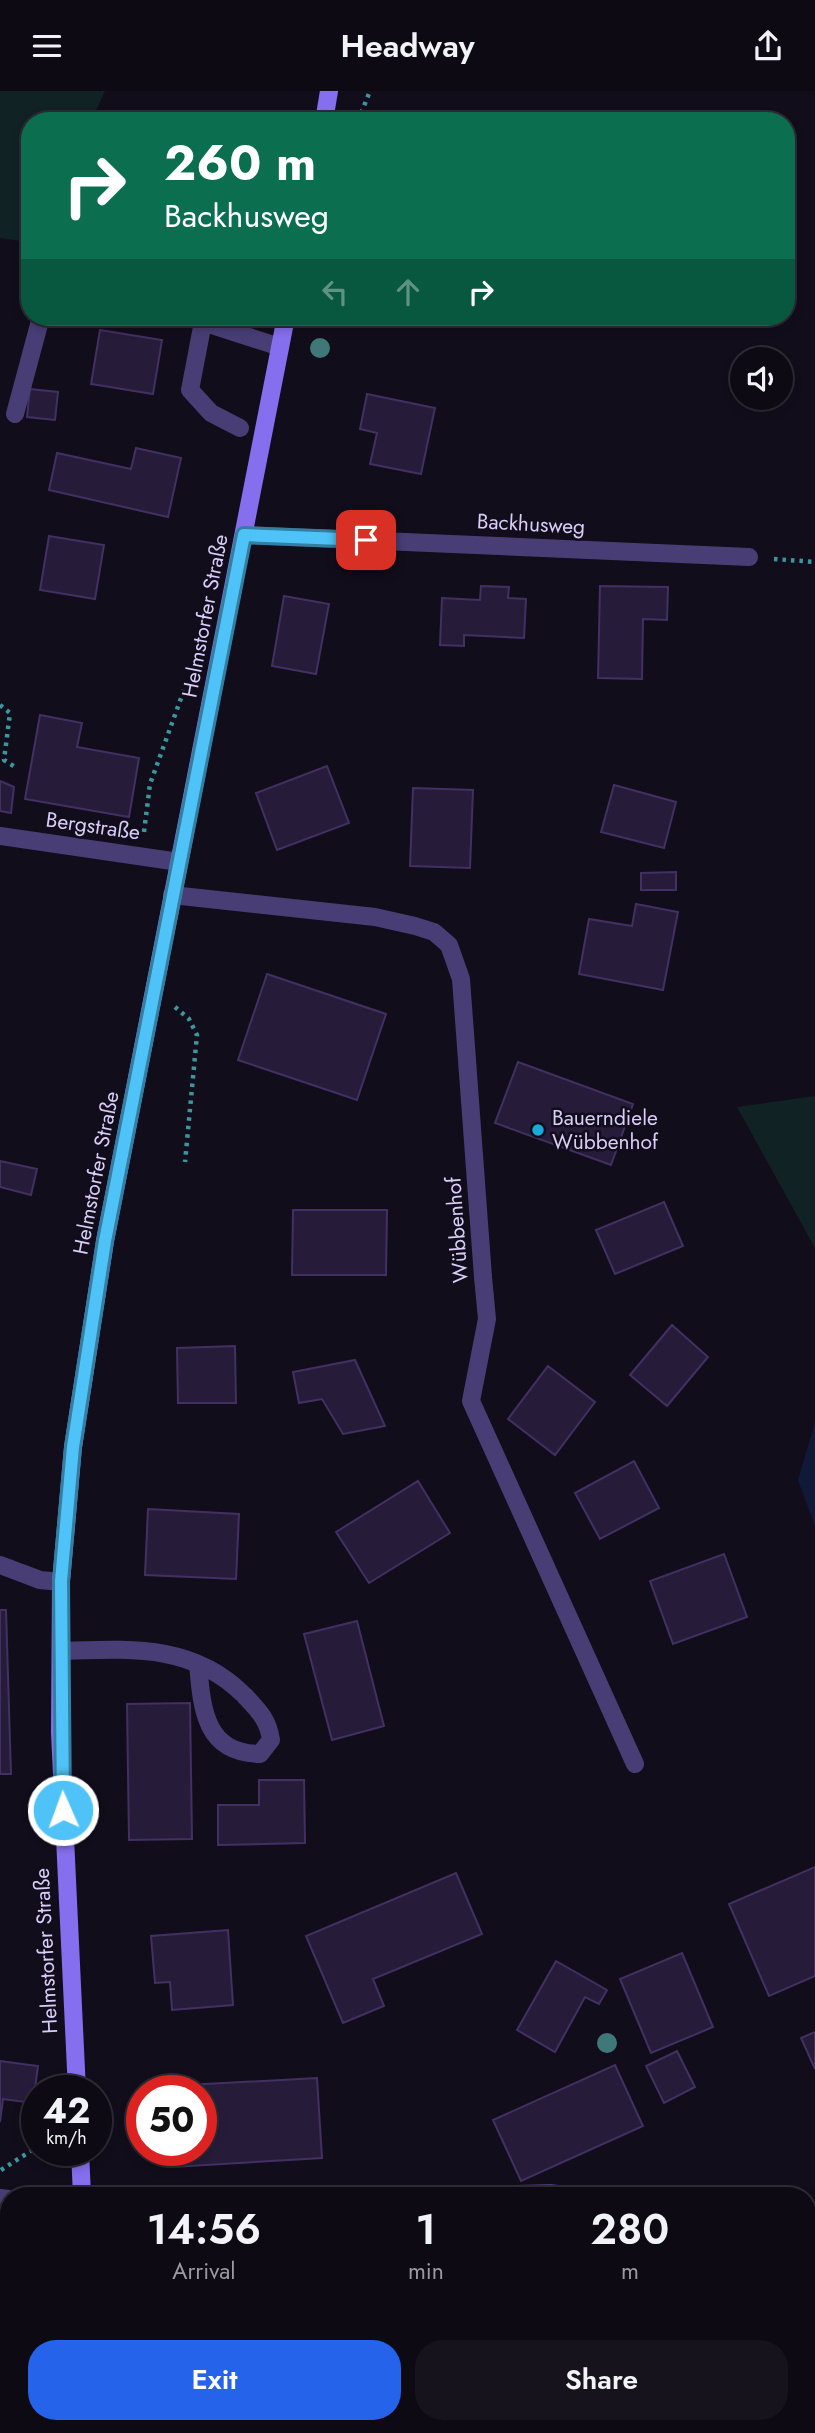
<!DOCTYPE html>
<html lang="en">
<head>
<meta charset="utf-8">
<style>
	:root { --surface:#0e0a14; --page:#17131d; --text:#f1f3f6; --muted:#9b9aa0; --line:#2e2b34; --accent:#2563eb }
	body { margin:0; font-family:Jost,sans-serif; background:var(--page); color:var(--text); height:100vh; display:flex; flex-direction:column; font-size:26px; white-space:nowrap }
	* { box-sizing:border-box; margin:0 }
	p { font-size:23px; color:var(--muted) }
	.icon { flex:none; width:38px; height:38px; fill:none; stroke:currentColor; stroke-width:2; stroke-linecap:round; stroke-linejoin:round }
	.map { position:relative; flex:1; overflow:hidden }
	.sheet { position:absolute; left:0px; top:2096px; width:816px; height:247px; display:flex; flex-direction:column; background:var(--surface); border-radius:28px 28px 0 0; box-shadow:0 4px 10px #0003,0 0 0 2px var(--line) }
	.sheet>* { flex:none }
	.banner { position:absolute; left:21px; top:21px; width:774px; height:214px; border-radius:28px; box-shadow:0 4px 10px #0003,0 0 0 2px var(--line); background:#0b6e4f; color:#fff; overflow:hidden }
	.buttons { position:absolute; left:730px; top:256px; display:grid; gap:14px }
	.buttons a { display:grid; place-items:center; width:63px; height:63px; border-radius:50%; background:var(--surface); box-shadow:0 4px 10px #0003,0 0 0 2px var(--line); font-size:35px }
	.speed { position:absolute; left:21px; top:1984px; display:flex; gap:14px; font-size:35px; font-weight:700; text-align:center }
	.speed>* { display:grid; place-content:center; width:91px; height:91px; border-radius:50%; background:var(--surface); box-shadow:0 4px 10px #0003,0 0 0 2px var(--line); line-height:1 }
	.speed small { font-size:18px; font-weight:400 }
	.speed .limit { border:10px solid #d22; background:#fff; color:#111 }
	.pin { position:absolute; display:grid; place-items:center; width:60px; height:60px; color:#fff; margin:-30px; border-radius:14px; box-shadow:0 4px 10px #0006 }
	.me { position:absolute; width:77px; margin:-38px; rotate:358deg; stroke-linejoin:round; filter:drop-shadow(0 0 5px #0008) }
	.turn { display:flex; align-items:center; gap:24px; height:147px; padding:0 28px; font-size:32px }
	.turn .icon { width:91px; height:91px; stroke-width:2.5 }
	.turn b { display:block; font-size:49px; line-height:60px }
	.lanes { display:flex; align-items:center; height:66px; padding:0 28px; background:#0003; justify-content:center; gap:35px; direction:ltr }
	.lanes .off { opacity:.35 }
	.eta { display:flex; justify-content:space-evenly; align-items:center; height:119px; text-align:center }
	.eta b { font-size:42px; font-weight:600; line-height:49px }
	.cta { display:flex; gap:14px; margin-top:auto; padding:14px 28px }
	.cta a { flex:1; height:80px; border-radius:28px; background:var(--accent); color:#fff; font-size:28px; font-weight:600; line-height:80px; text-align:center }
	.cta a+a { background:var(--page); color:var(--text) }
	header { display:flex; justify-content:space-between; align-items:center; height:91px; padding:0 28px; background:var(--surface); font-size:32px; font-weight:600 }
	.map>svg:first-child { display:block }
	.green { fill:#112224 }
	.water { fill:#101938 }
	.building { fill:#261c3a; stroke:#423063; stroke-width:2 }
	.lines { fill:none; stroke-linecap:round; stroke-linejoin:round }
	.path { stroke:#3a97a0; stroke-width:4.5; stroke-dasharray:3.5 5; stroke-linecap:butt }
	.lane { stroke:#483e75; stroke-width:18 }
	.street { stroke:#483e75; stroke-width:18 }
	.secondary { stroke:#856fee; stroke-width:18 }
	.tree { fill:#3f7878 }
	.route-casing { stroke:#337fa1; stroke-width:18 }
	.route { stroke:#4fc3f7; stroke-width:12 }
	.poi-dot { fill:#1aa9d8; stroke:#120d1b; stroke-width:2.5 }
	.labels { text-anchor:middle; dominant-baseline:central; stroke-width:5; stroke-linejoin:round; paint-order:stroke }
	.street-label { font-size:21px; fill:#d9cdf9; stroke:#120d1b }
	.poi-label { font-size:21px; fill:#d9cdf9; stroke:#120d1b; text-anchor:start }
</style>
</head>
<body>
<header><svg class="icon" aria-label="menu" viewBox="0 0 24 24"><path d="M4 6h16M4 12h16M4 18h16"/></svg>Headway<svg class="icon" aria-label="share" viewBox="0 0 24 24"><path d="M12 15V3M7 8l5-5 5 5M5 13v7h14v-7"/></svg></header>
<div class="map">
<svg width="815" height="2342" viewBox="0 0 815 2342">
	<rect width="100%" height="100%" fill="#120d1b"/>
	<path class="green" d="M0,0H105L91,30H30V151L0,147Z
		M815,1005V1157L737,1016Z"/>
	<path class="water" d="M815,1331V1435L798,1389Z"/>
	<path class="building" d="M100,239L162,249L153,303L91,293Z
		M30,298L58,301L55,329L27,326Z
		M367,303L435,317L421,383L370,373L377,342L360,338Z
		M136,357L181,367L168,426L49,399L57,362L131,378Z
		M49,445L104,454L95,508L40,499Z
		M481,495L509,496L508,507L526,508L524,547L464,544V555L440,554L442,507L480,509Z
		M600,495L668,496L667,529L643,528L642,588L598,587Z
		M284,505L329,513L316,583L272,575Z
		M40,624L82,632L77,656L139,667L129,726L25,708Z
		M327,675L349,732L277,759L256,702Z
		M0,690L14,696L11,722L0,720Z
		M614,694L676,711L664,757L601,741Z
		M413,697L473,699L470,777L410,775Z
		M676,781V799H641V782Z
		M636,813L678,821L663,899L579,883L589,828L632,835Z
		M267,883L386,923L357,1009L238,969Z
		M518,971L633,1013L611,1074L495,1032Z
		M0,1070L37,1078L31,1104L0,1096Z
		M664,1111L683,1155L615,1183L596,1139Z
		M293,1119H387L386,1184H292Z
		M672,1234L708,1266L667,1315L630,1284Z
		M235,1255L236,1312H178L177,1257Z
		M355,1269L385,1335L343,1343L322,1308L299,1312L293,1281Z
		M548,1275L595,1311L555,1364L508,1328Z
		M634,1370L659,1417L600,1448L575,1402Z
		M418,1390L450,1442L369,1492L336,1441Z
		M148,1418L239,1423L236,1488L145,1484Z
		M724,1463L747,1526L673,1553L650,1490Z
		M0,1519H6L11,1683H0Z
		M357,1530L384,1635L332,1649L304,1543Z
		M190,1612L192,1748L129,1749L127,1613Z
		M259,1689H304L305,1752L218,1754V1714H259Z
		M815,1776V1885L769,1905L729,1813Z
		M456,1782L482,1843L373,1888L384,1915L343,1932L306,1845Z
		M228,1839L233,1914L172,1919L170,1891L155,1892L151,1845Z
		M682,1862L713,1936L651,1962L620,1888Z
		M556,1870L607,1899L599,1913L585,1906L555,1961L517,1939Z
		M815,1941V1978L801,1947Z
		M677,1960L695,1996L664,2012L646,1975Z
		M0,1970L38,1975L33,2012L3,2008L0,2031Z
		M615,1974L643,2035L521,2090L493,2029Z
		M317,1987L322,2067L173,2076L172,2060H201V2000H169L168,1995Z
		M293,2334H365L366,2342H293Z
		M405,2334H472V2342H405Z"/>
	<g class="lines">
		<path class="path" d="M358,30L370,0
			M774,468L815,471
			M0,614L10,622L4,669L15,676
			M144,741L150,693L184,599
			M175,916L189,928L197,944L185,1071
			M96,2021L97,2041
			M1,2079L37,2056"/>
		<path class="lane" d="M187,226L280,256
			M203,231L190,299L211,322L240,337
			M15,323L41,226
			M483,1186L487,1228L471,1310L635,1673
			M61,1560C129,1558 192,1552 244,1604C258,1619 268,1628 271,1649L260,1663C205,1662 202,1619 198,1573"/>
		<path class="street" d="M244,444L749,466
			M0,745L179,771
			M172,804L375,826L415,835L434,841L449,854L461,888L483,1186
			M0,1474L40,1489L61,1491
			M446,2105L550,2102L571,2105
			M0,2107L9,2108
			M807,2141L815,2139
			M800,2342V2334"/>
		<path class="secondary" d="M324,30L329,0
			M77,2000L60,1641L61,1491L73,1356L105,1150L286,226
			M80,2060L82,2105
			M144,2334L149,2342"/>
	</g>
	<g class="tree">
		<circle cx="320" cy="257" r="10"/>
		<circle cx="607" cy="1952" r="10"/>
	</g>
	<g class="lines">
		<defs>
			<path id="route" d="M63,1719L61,1490L73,1356L105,1150L244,444L366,449"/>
		</defs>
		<use href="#route" class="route-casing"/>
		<use href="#route" class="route"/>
	</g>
	<circle class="poi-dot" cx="538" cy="1039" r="7"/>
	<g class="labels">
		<g class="street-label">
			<text transform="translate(531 433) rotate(3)">Backhusweg</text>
			<text transform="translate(205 525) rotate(-79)">Helmstorfer Straße</text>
			<text transform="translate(93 735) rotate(8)">Bergstraße</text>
			<text transform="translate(96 1082) rotate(-79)">Helmstorfer Straße</text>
			<text transform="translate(457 1139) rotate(-94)">Wübbenhof</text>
			<text transform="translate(46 1860) rotate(-93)">Helmstorfer Straße</text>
		</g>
		<g class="poi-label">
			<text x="552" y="1027">Bauerndiele<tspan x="552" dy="24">Wübbenhof</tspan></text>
		</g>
	</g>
</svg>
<div class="buttons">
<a><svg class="icon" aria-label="sound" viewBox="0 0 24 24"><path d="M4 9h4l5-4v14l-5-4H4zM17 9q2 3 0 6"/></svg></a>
</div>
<div class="speed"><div>42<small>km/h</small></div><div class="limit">50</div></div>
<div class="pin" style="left:366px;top:449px;background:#d93025"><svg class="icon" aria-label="arrive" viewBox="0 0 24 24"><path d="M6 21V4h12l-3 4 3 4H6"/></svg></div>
<svg class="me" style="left:63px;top:1719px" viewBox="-20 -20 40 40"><circle r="17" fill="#4fc3f7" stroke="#fff" stroke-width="3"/><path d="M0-11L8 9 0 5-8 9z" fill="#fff"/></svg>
<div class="banner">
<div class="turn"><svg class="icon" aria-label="right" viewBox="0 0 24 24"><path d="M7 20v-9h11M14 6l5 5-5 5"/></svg><div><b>260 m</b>Backhusweg</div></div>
<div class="lanes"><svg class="icon off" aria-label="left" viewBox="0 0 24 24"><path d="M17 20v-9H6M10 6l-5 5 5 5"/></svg><svg class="icon off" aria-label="ahead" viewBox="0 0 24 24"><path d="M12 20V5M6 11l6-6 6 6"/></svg><svg class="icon" aria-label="right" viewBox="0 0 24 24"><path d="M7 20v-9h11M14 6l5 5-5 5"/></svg></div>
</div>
<section class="sheet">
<div class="eta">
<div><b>14:56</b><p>Arrival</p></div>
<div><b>1</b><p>min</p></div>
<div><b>280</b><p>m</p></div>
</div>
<div class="cta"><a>Exit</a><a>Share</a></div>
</section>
</div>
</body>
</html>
